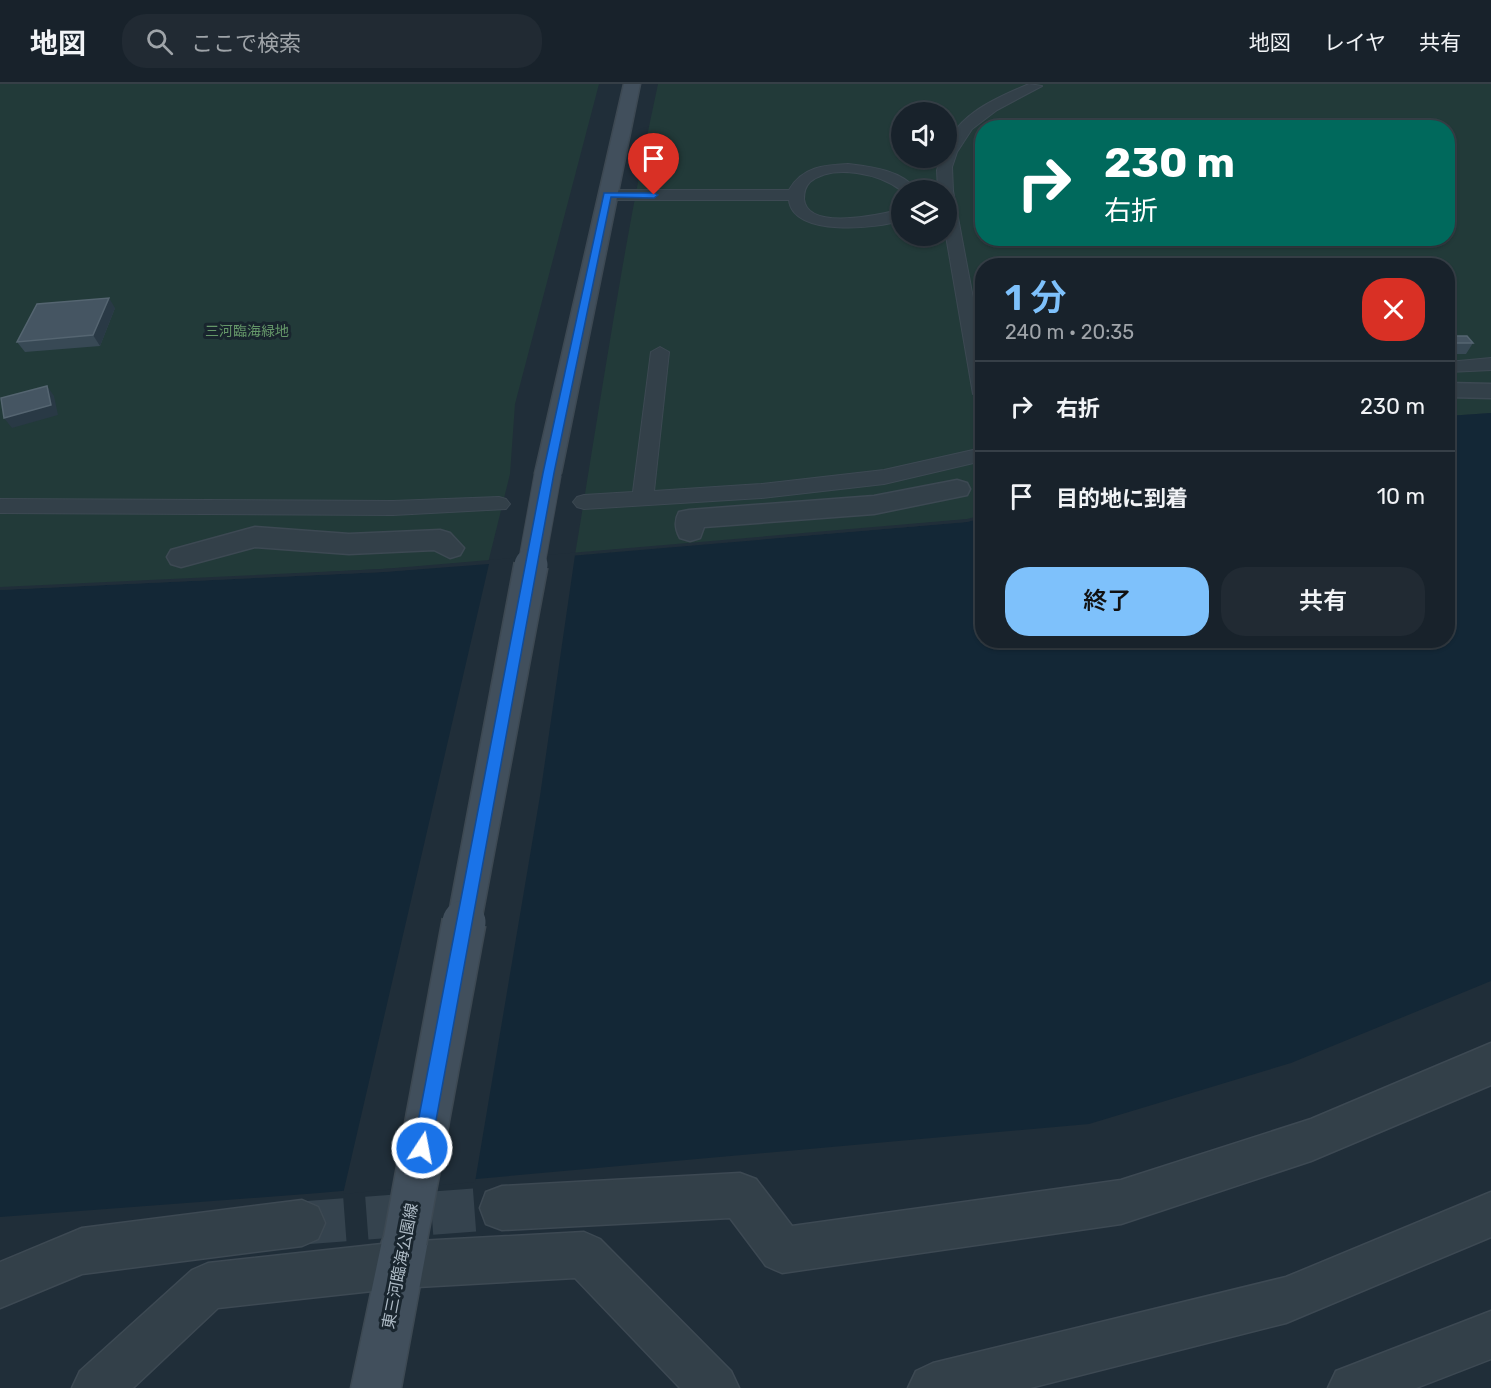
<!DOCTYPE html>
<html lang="ja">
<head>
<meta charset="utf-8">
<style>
	:root { --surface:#18222b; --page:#212a33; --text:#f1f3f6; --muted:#9fa4a9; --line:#363f47; --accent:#7ec1fb }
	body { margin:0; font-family:Rubik,"Noto Sans JP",sans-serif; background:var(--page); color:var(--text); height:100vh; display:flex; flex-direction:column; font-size:22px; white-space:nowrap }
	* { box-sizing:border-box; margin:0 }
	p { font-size:20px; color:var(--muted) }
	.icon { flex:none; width:33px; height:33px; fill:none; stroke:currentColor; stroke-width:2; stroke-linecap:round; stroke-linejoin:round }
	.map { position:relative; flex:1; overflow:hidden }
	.panel { position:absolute; left:975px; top:174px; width:480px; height:390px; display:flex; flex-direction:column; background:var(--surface); border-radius:24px; box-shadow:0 2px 4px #0004,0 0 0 2px var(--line) }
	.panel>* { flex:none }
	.top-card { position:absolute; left:975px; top:36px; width:480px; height:126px; border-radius:24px; box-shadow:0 2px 4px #0004,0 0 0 2px var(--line); background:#00695c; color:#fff; overflow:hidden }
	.tools { position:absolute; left:891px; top:18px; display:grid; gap:12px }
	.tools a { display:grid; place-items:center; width:66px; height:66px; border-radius:50%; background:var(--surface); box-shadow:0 2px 4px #0004,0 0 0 2px var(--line); font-size:30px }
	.pin { position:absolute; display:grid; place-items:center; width:51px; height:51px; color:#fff; margin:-62px -26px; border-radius:50% 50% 50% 0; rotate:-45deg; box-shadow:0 0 6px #0007 }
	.pin .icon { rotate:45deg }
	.me { position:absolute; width:66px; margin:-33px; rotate:11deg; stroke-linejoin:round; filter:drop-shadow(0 0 4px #0008) }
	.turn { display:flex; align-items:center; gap:21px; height:126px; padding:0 30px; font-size:27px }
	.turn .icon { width:78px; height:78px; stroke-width:2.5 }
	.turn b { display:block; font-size:42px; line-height:51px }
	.round { display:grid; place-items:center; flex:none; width:63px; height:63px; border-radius:24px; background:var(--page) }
	.headline { display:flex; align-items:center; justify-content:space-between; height:102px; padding:0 30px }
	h1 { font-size:36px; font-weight:600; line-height:45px; color:var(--accent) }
	.action { display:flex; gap:12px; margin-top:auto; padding:12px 30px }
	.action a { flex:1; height:69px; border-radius:24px; background:var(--accent); color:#111; font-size:24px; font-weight:600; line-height:69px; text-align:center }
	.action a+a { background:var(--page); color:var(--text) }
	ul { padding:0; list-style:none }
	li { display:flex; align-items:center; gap:18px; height:90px; padding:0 30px; border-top:2px solid var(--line) }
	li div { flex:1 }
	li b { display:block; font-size:22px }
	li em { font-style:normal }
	header { display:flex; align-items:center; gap:36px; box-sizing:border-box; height:84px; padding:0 30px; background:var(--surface); border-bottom:2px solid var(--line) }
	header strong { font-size:28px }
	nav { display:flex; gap:33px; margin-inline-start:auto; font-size:21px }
	.search { width:420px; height:54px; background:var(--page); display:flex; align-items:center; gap:15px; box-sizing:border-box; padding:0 21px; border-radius:24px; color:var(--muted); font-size:22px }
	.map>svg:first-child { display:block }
	.green { fill:#223a39; fill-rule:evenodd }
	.water { fill:#132736 }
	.pier { fill:#202e39 }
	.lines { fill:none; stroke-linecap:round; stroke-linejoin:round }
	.minor-tunnel { stroke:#35434e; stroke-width:43; stroke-dasharray:43 22; stroke-linecap:butt }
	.service-casing { stroke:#3d4953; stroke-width:2 }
	.pedestrian-casing { stroke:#3d4953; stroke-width:3 }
	.minor-casing { stroke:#3d4953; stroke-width:3 }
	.secondary-casing { stroke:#3d4953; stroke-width:3 }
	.service { fill:#334049; fill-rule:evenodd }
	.pedestrian { fill:#334049; fill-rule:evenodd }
	.minor { fill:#334049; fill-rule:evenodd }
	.secondary { fill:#414f5c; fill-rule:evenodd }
	.secondary-bridge-far2-casing { stroke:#3d4953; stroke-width:28; stroke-linecap:butt }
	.secondary-bridge-far1-casing { stroke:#3d4953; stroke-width:36; stroke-linecap:butt }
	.secondary-bridge-casing { stroke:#3d4953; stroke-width:46; stroke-linecap:butt }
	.secondary-bridge-far2 { stroke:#414f5c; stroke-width:26 }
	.secondary-bridge-far1 { stroke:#414f5c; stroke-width:33 }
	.secondary-bridge { stroke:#414f5c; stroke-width:43 }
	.wall { fill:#384955 }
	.shaded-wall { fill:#293945 }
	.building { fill:#455562; stroke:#556571; stroke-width:1.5 }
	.route { fill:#1a73e8; stroke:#114b97; stroke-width:1.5 }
	.labels { text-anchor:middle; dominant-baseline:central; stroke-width:6; stroke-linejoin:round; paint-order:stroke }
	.far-park-label { font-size:14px; fill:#659769; stroke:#19252e }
	.street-label { font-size:16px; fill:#aebbc6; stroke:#19252e }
</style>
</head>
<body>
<header>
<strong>地図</strong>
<div class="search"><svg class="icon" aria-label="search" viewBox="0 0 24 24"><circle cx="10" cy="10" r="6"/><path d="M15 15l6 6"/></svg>ここで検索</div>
<nav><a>地図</a><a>レイヤ</a><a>共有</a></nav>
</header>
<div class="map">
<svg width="1491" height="1304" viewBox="0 0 1491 1304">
	<rect width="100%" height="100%" fill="#202e39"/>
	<path class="green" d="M0,0H599L515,320L510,390L488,479L0,506Z
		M658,0H1491V329L1448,332V182H982V434L575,471C601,314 624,156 658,0ZM902,28H946V74H902ZM982,44H1448V154H982ZM902,106H946V152H902Z"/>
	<path class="water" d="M1491,329V897L1291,979L1089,1040L319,1109L0,1133V506L384,488L967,438L982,434V556H1448V332Z"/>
	<path class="pier" d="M982,431V434L967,438L575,471L540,712L475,1098L343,1110L489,480L384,488L0,506V503L383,485L967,435Z"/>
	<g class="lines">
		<path class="minor-tunnel" d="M302,1139L502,1124"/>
		<defs>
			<path id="service" d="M1029,0L1042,2L997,26L972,45L957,68L952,83L953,107L982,262V316L973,310L946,152V106H938L937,86L941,74H946C946,34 998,13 1029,0Z
				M848,80C872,83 901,86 917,106L902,107C881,90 833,79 810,98C805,103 804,108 804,115C807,148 883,130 902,125V136C878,145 792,153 789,116H607L599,111L607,106H789C802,83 824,81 848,80Z
				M660,263L669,268L654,407L761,400L884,386L982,364V377L884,400L761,414L584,425L577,423L573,418L577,413L584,411L633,408L651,268Z
				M1491,274V286L1448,288V278Z
				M499,413L506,415L510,420L506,425L393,431L0,429V415L393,417Z"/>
			<path id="pedestrian" d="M1448,299L1491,300V314L1448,313Z
				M957,396L967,399L970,405L967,411L874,430L704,443L700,454L690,457L680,454C675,445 674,437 679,428L689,426L874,412Z
				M255,443L349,450L440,446L450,449L464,464L460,471L450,474L434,466L349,470L255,463L181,483L171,480L167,473L171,466Z"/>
			<path id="minor" d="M1491,959V1001L1311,1077L1121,1140L782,1189L766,1182L730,1134L502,1146L486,1140L480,1124L486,1108L502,1102L740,1089L756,1095L792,1142L1121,1096L1311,1035Z
				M1491,1108V1153L1286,1239L1030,1304H908L916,1287L933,1279L1286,1193Z
				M302,1116L318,1123L325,1139L318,1155L302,1162L82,1190L0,1224V1178L82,1144Z
				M584,1148L600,1155L731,1287L739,1304H680L575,1194L400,1204L218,1224L133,1304H72L80,1287L192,1186L208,1179L400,1158Z
				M1491,1227V1275L1416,1304H1328L1336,1287Z"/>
			<path id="secondary" d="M624,0H640L561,389L557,395L548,398L539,395L535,389Z
				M405,1134L421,1141L428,1157L401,1304H351L382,1157L389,1141Z"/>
		</defs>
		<use href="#service" class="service-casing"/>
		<use href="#pedestrian" class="pedestrian-casing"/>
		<use href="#minor" class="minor-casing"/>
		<use href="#secondary" class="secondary-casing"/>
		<use href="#service" class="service"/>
		<use href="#pedestrian" class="pedestrian"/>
		<use href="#minor" class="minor"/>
		<use href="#secondary" class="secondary"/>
		<defs>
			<path id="secondary-bridge-far2" d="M531,483L548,389"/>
			<path id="secondary-bridge-far1" d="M464,839L531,481"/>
			<path id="secondary-bridge" d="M405,1157L464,838"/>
		</defs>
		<use href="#secondary-bridge-far2" class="secondary-bridge-far2-casing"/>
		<use href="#secondary-bridge-far1" class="secondary-bridge-far1-casing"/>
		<use href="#secondary-bridge" class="secondary-bridge-casing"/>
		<use href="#secondary-bridge-far2" class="secondary-bridge-far2"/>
		<use href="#secondary-bridge-far1" class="secondary-bridge-far1"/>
		<use href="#secondary-bridge" class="secondary-bridge"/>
	</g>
	<path class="wall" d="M115,224L100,262L25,268L17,258Z
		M1448,252L1473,259L1466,270H1448Z"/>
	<path class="shaded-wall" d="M109,214L115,224L100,262L93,251Z
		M47,302L54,312L58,331L12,344L4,334Z"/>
	<path class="building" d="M109,214L93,251L17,258L37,220Z
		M1448,252H1467L1473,259H1448Z
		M47,302L51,321L4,334L1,314Z"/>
	<path class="route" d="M604,109H654L658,111L654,114L611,113L554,389L431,1064L429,1071L422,1073L416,1071L413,1064L543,389Z"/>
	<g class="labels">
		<g class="far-park-label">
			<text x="247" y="247">三河臨海緑地</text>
		</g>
		<g class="street-label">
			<text transform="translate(400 1182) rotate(-79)">東三河臨海公園線</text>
		</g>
	</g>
</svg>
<div class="tools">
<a><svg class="icon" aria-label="sound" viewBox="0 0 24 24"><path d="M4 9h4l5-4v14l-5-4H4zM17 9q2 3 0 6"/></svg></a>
<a><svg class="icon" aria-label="layers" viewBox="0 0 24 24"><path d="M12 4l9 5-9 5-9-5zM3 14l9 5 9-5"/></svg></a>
</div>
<div class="pin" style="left:654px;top:111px;background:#d93025"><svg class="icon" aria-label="arrive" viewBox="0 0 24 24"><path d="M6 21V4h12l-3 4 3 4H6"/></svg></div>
<svg class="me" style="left:422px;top:1064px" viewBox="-20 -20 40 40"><circle r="17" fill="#1a73e8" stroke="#fff" stroke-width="3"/><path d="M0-11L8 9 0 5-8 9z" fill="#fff"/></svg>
<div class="top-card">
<div class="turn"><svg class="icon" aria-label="right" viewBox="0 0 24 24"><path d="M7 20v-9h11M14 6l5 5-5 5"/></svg><div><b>230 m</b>右折</div></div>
</div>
<section class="panel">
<div class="headline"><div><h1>1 分</h1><p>240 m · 20:35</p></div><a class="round" style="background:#d93025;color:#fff"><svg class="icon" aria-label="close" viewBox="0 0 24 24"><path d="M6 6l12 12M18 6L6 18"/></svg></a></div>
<ul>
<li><svg class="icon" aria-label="right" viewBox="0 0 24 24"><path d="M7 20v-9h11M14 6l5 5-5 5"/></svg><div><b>右折</b></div><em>230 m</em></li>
<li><svg class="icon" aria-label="arrive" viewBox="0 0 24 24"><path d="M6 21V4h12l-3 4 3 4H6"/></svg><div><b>目的地に到着</b></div><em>10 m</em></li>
</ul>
<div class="action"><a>終了</a><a>共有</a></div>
</section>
</div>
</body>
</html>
